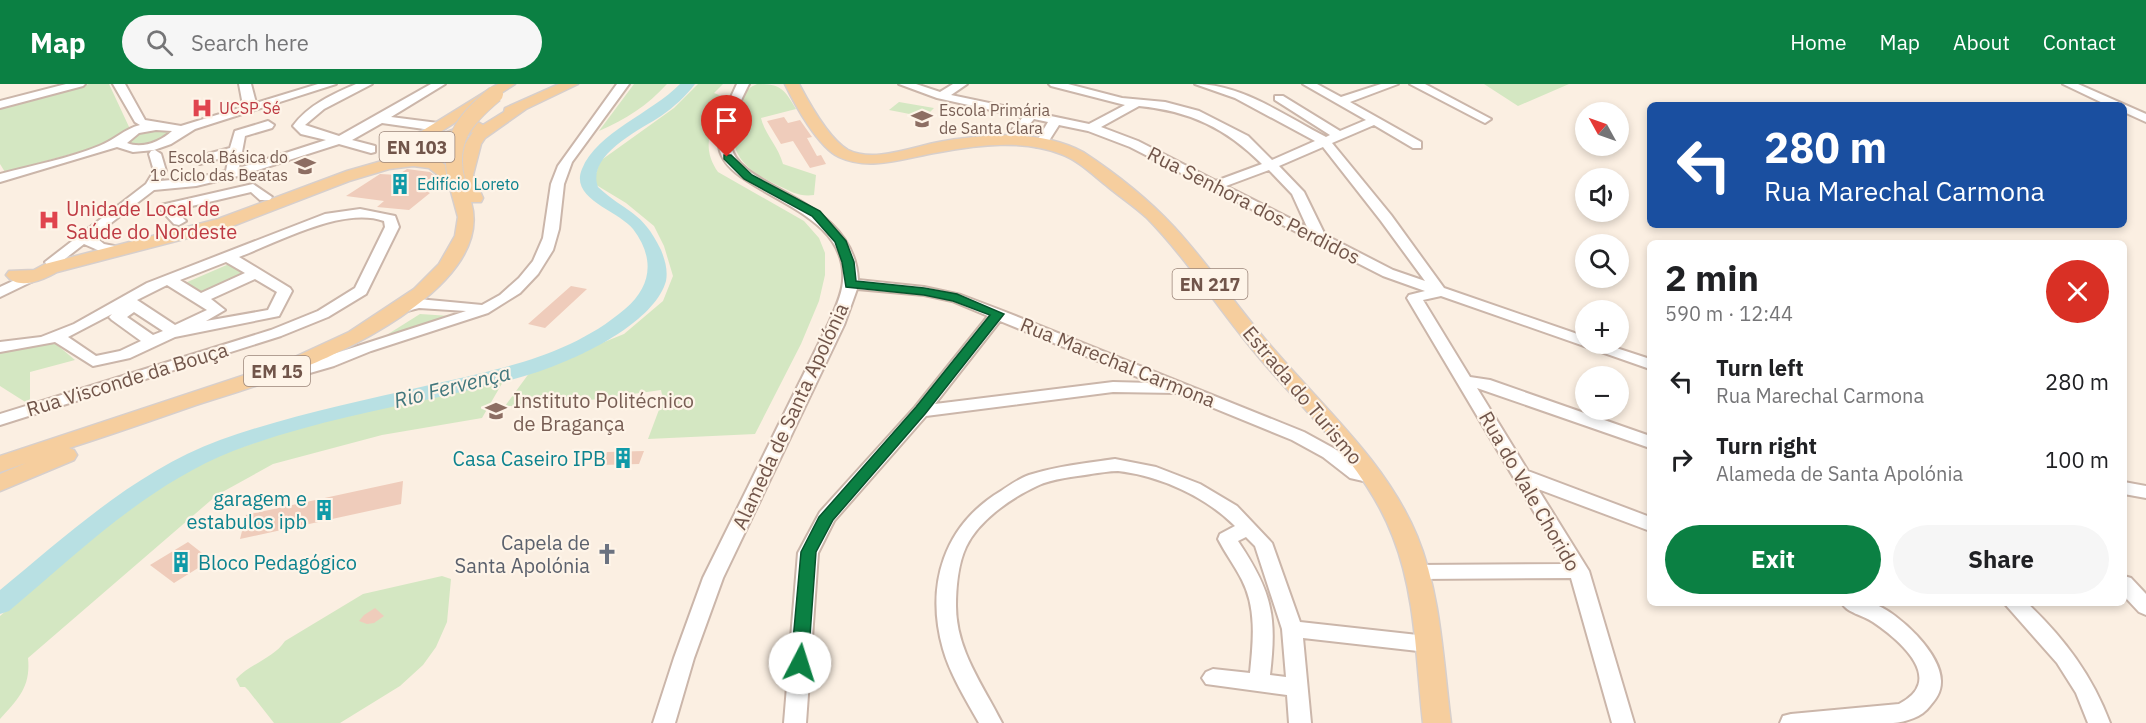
<!DOCTYPE html>
<html lang="en">
<head>
<meta charset="utf-8">
<style>
	:root { --surface:#fff; --page:#f6f6f6; --text:#202124; --muted:#757577; --accent:#0b8043 }
	body { margin:0; font-family:"IBM Plex Sans",sans-serif; background:var(--page); color:var(--text); height:100vh; display:flex; flex-direction:column; font-size:22px; white-space:nowrap }
	* { box-sizing:border-box; margin:0 }
	p { font-size:20px; color:var(--muted) }
	.icon { flex:none; width:33px; height:33px; fill:none; stroke:currentColor; stroke-width:2; stroke-linecap:round; stroke-linejoin:round }
	.map { position:relative; flex:1; overflow:hidden }
	.panel { position:absolute; left:1647px; top:156px; width:480px; height:366px; display:flex; flex-direction:column; background:var(--surface); border-radius:9px; box-shadow:0 3px 9px #0003 }
	.panel>* { flex:none }
	.banner { position:absolute; left:1647px; top:18px; width:480px; height:126px; border-radius:9px; box-shadow:0 3px 9px #0003; background:#1a4fa0; color:#fff; overflow:hidden }
	.needle { width:39px; rotate:310deg }
	.buttons { position:absolute; left:1575px; top:18px; display:grid; gap:12px }
	.buttons a { display:grid; place-items:center; width:54px; height:54px; border-radius:50%; background:var(--surface); box-shadow:0 3px 9px #0003; font-size:30px }
	.pin { position:absolute; display:grid; place-items:center; width:51px; height:51px; color:#fff; margin:-62px -26px; border-radius:50% 50% 50% 0; rotate:-45deg; box-shadow:0 0 6px #0007 }
	.pin .icon { rotate:45deg }
	.me { position:absolute; width:66px; margin:-33px; rotate:5deg; stroke-linejoin:round; filter:drop-shadow(0 0 4px #0008) }
	.turn { display:flex; align-items:center; gap:21px; height:126px; padding:0 18px; font-size:27px }
	.turn .icon { width:78px; height:78px; stroke-width:2.5 }
	.turn b { display:block; font-size:42px; line-height:51px }
	.round { display:grid; place-items:center; flex:none; width:63px; height:63px; border-radius:32px; background:var(--page) }
	.summary { display:flex; align-items:center; justify-content:space-between; height:102px; padding:0 18px }
	h1 { font-size:36px; font-weight:700; line-height:45px }
	.primary-button { display:flex; gap:12px; margin-top:auto; padding:12px 18px }
	.primary-button a { flex:1; height:69px; border-radius:36px; background:var(--accent); color:#fff; font-size:24px; font-weight:700; line-height:69px; text-align:center }
	.primary-button a+a { background:var(--page); color:var(--text) }
	ul { padding:0; list-style:none }
	li { display:flex; align-items:center; gap:18px; height:78px; padding:0 18px }
	li div { flex:1 }
	li b { display:block; font-size:22px }
	li em { font-style:normal }
	header { display:flex; align-items:center; gap:36px; box-sizing:border-box; height:84px; padding:0 30px; background:var(--accent); color:#fff }
	header strong { font-size:28px }
	nav { display:flex; gap:33px; margin-inline-start:auto; font-size:21px }
	.search { width:420px; height:54px; background:var(--page); display:flex; align-items:center; gap:15px; box-sizing:border-box; padding:0 21px; border-radius:33px; color:var(--muted); font-size:22px }
	.map>svg:first-child { display:block }
	.green { fill:#d4e7c2 }
	.lines { fill:none; stroke-linecap:round; stroke-linejoin:round }
	.river { fill:#b8e0e3; fill-rule:evenodd }
	.building { fill:#efccbb }
	.minor-casing { stroke:#cbb6aa; stroke-width:4 }
	.major-casing { stroke:#d7cfcc; stroke-width:3 }
	.minor { fill:#fff; fill-rule:evenodd }
	.major { fill:#f6ce9e; fill-rule:evenodd }
	.major-bridge-casing { stroke:#d7cfcc; stroke-width:18; stroke-linecap:butt }
	.major-bridge { stroke:#f6ce9e; stroke-width:16 }
	.route { fill:#0b8043; stroke:#07532c; stroke-width:1.5 }
	.labels { text-anchor:middle; dominant-baseline:central; stroke-width:4.5; stroke-linejoin:round; paint-order:stroke }
	.far-health-label { font-size:16px; fill:#be3a42; stroke:#fef4e8; text-anchor:start }
	.far-education-label { font-size:16px; fill:#785e54; stroke:#fef4e8; text-anchor:start }
	.far-culture-label { font-size:16px; fill:#0d838f; stroke:#fef4e8; text-anchor:start }
	.shield { fill:#fef4e8; stroke:#9b8579; stroke-width:1.5 }
	.shield-label { font-size:18px; font-weight:bold; fill:#71554a }
	.street-label { font-size:20px; fill:#71554a; stroke:#fef4e8 }
	.health-label { font-size:20px; fill:#be3a42; stroke:#fef4e8; text-anchor:start }
	.education-label { font-size:20px; fill:#785e54; stroke:#fef4e8; text-anchor:start }
	.culture-label { font-size:20px; fill:#0d838f; stroke:#fef4e8; text-anchor:end }
	.worship-label { font-size:20px; fill:#5b616d; stroke:#fef4e8; text-anchor:end }
	.water-label { font-size:21px; font-style:italic; fill:#42777d; stroke:#fef4e8 }
</style>
</head>
<body>
<header>
<strong>Map</strong>
<div class="search"><svg class="icon" aria-label="search" viewBox="0 0 24 24"><circle cx="10" cy="10" r="6"/><path d="M15 15l6 6"/></svg>Search here</div>
<nav><a>Home</a><a>Map</a><a>About</a><a>Contact</a></nav>
</header>
<div class="map">
<svg width="2146" height="639" viewBox="0 0 2146 639">
	<rect width="100%" height="100%" fill="#fbefe2"/>
	<path class="green" d="M89,0H109L130,45L115,53L108,60L5,88L0,80V24Z
		M634,0H667C647,22 626,35 599,47Z
		M698,0H723L714,9L724,13C713,40 699,61 718,88L804,137L819,154L825,169V191L819,217L801,260L755,350L648,355L663,315L661,306L548,322H505L530,288L624,250L663,217L673,192L664,162L654,142L626,119L593,99L600,77L674,24Z
		M757,0C781,0 784,5 796,25L761,34C765,51 778,62 783,80L816,91L814,111C800,113 792,108 779,102C745,86 724,68 737,28C742,14 743,6 757,0Z
		M1484,0H1569L1518,22Z
		M899,18L934,24L925,33L889,26Z
		M148,45L172,46V49C158,57 143,67 126,59L129,53Z
		M229,180L247,191L203,211L185,199Z
		M420,230L450,232L385,252Z
		M45,258L56,260L75,276L30,288V321L0,302V265Z
		M504,296L482,334L382,351L273,380L217,411L28,574C31,603 18,615 0,635V532C65,477 125,415 202,377L315,338Z
		M442,492L451,495L447,538L436,563L423,581L400,602L340,639H274L248,606L245,603H240L236,595C250,580 274,574 285,557L363,510Z"/>
	<g class="lines">
		<path class="river" d="M680,0H695C686,12 674,23 661,32C640,46 586,71 598,103C626,129 642,126 661,166C665,176 668,186 666,197C656,233 598,264 566,277C528,294 485,302 444,312C374,327 301,341 233,367C147,401 79,468 9,527L0,530V506C68,450 136,387 220,356C287,332 357,318 425,302C496,286 569,273 625,225C652,202 655,174 633,145C619,127 569,115 582,85C597,48 652,29 680,0Z"/>
	</g>
	<path class="building" d="M784,33L788,39L800,36L812,53L807,54L817,72L821,71L826,80L810,84L793,57L781,60L767,37Z
		M407,85L430,88L440,95L426,107L430,109L409,126L377,123L384,117L346,112L380,90L398,91Z
		M571,202L587,205L545,244L528,240Z
		M644,367L639,380L601,381L607,368Z
		M403,397L401,420L240,455L246,431Z
		M188,458L211,476L174,499L150,481Z
		M375,524L384,532L374,539L367,540L359,537L364,531Z"/>
	<g class="lines">
		<defs>
			<path id="minor" d="M66,0H85L83,2L0,24V17Z
				M113,0H125L145,36L181,42L246,22L242,16L239,0H251L256,19L318,0H336L195,45L171,60L154,66L133,68L117,63L0,98V90C33,81 68,75 99,62C115,56 124,45 140,41L135,38ZM156,46L172,47C160,58 142,65 127,59L139,49Z
				M356,0H372L324,25L305,41L339,52L431,0H445L391,33L438,39L444,43L438,47L382,39L352,56L375,62V68L371,69L339,60L242,91L196,102L154,106L94,152L104,160L119,163L121,166L119,169L100,167L84,160L57,181H47L45,178L146,100L154,87L149,70L151,67L155,66L161,70L166,87L160,97L196,94L226,87L229,72L200,80L194,76L196,73L230,64L235,47L268,37L274,41L272,44L245,52L239,84L326,56L301,50L293,42C308,21 333,10 356,0Z
				M617,0H629L572,78L564,100L559,145L553,166L538,190L520,209L488,229L371,267L334,282L296,293L290,292L288,288L290,284L466,227L419,224L403,228L396,224L398,221L418,215L482,221L500,211L519,194L533,177L543,154L551,100L558,82Z
				M737,0H749C739,20 729,38 731,61C736,106 854,112 858,196L924,203L961,211L1003,227L1304,348L1335,365L1361,385L1378,389L1381,393L1378,397L1372,399L1350,394L1323,373L1292,356L1177,309L1113,308L926,332L834,437L818,469L806,639H784L798,469L820,428L915,323L988,232L952,217L924,211L857,205L844,241L723,494L694,574L675,639H653L674,574L703,494L828,241C834,227 842,212 843,197C849,119 722,111 719,61C718,38 728,20 737,0ZM1000,237L1152,299L1113,298L935,320Z
				M899,0H916L940,8L953,0H967L951,11L1089,40L1125,21L1051,2L1049,0H1068L1122,14L1165,18L1199,27L1248,52L1272,76L1315,57L1235,14L1195,0C1242,0 1285,32 1326,53L1330,51L1275,16V12H1283L1340,47L1366,36L1303,0H1317L1341,13L1381,0H1398L1350,18L1421,58V64H1413L1374,41L1332,59L1391,131L1444,204L1586,253V260H1604L1650,275V285L1441,212L1423,216L1470,293L1490,296L1650,352V364L1477,304L1528,387L1650,433V447L1538,405L1589,487L1634,639H1612L1571,494L1417,495L1410,493L1407,488L1410,483L1417,481L1565,480L1407,214L1409,211L1425,207L1383,192L1130,63L1088,47L1059,41L1045,63H1037L1035,60L1048,38L1034,35L1013,60H1005V54L1023,33L937,14ZM1139,22C1190,27 1226,44 1262,80L1216,97L1138,57L1101,43ZM1323,63L1381,137L1425,197L1393,186L1325,151L1304,108L1279,82ZM1269,86L1292,110L1307,143L1226,102Z
				M1410,0H1425L1491,35L1485,39L1481,37Z
				M2063,0H2078L2146,30V38L2124,28V21H2107Z
				M253,100L272,113L270,116H260L251,108L175,126L186,137L179,141L174,140L159,124L161,121Z
				M360,125L395,132L399,143L366,210L328,233L281,252L0,341V330L271,246L318,227L355,204L385,143L384,137C343,122 278,158 239,173L290,204L292,207L279,232L175,253L130,274L93,282L55,258L0,268V258L41,253L74,240L147,199L325,130ZM226,178L245,189L201,209L180,196ZM255,195L277,208L268,226L206,237L225,226L211,215ZM167,201L207,226L175,241L137,216ZM134,228L163,247L153,251L127,233ZM112,230L109,233L112,236L141,257L120,267L96,272L68,253Z
				M28,190L35,194L33,197L0,213V203Z
				M1115,375L1156,383L1200,400L1237,422L1272,459L1300,538L1427,552L1434,554L1437,560L1434,566L1427,568L1303,554L1311,639H1289L1287,611L1206,600L1202,594L1206,588L1213,585L1250,589C1253,558 1257,525 1242,496C1235,482 1225,469 1218,455L1220,450L1235,442C1205,412 1160,392 1118,387C1109,387 1099,389 1091,390C1074,393 1053,394 1037,402C1011,414 978,437 966,463C958,480 956,504 956,522C956,566 983,601 1002,639H979C966,616 950,590 943,565C925,501 944,441 1001,407C1010,401 1020,394 1029,391C1057,382 1087,379 1115,375ZM1246,453L1255,462L1282,545L1286,593L1270,591C1277,531 1272,508 1238,457Z
				M2124,398L2146,402V414L2124,410Z
				M2124,492L2131,494L2146,510V531L2139,528L2124,512Z
				M1842,519C1852,519 1865,517 1874,520C1899,529 1942,570 1941,598C1941,608 1936,615 1930,622C1922,633 1906,638 1893,639H1780L1783,632L1791,630L1899,620C1946,596 1901,557 1873,538C1863,531 1847,529 1842,519Z
				M2004,519H2027C2064,554 2092,591 2110,639H2088L2076,609L2057,579Z"/>
			<path id="major" d="M498,0H515L431,54L471,39L476,37L483,41L504,28L505,24L559,0H578L526,25L485,54L481,60L473,91L483,114L481,118H471C494,196 356,263 298,286C263,301 226,311 190,323C150,337 110,351 69,364L74,366L77,371L74,376L0,407V390L26,379L0,388V372L284,278L349,248L414,205L439,180L455,152L458,133L449,100L429,84L413,82L389,85L349,97L230,143L57,188C43,196 18,207 6,191L9,187L34,186L45,180L218,135L347,87L389,75L390,70L422,58L414,53L417,50ZM473,48L465,60L457,90L440,77L412,72Z
				M785,0H799C809,19 829,55 848,66C874,79 912,63 939,58C985,50 1040,45 1083,68C1115,89 1148,115 1174,143C1211,183 1241,229 1277,269C1327,327 1387,380 1417,452C1441,510 1443,577 1451,639H1423C1416,577 1416,511 1393,453C1367,384 1309,332 1262,277C1222,231 1190,178 1147,134C1134,122 1120,113 1107,102C1093,91 1078,76 1061,70C1023,55 978,61 940,68C907,73 871,88 839,73C818,63 795,21 785,0Z"/>
		</defs>
		<use href="#minor" class="minor-casing"/>
		<use href="#major" class="major-casing"/>
		<use href="#minor" class="minor"/>
		<use href="#major" class="major"/>
		<defs>
			<path id="major-bridge" d="M457,98C446,57 465,35 495,10"/>
		</defs>
		<use href="#major-bridge" class="major-bridge-casing"/>
		<use href="#major-bridge" class="major-bridge"/>
	</g>
	<path class="route" d="M724,71H731L752,91L820,127L846,157L854,178L856,197L924,204L957,210L1004,230L925,330L833,436L816,468L808,579L806,584L800,586L793,584L791,579L801,468L819,433L916,323L990,231L953,217L924,211L846,203L842,178L835,158L812,132L744,95L724,75Z"/>
	<defs>
		<symbol id="hospital-bare" viewBox="-9 -9 18 18"><path d="M-5-5h3v3.5h4V-5h3V5h-3V1.5h-4V5h-3Z" fill="#e0444e" stroke="#fef4e8" stroke-width="2.5" paint-order="stroke"/></symbol>
		<symbol id="school-bare" viewBox="-9 -9 18 18"><path d="M0-5L7-2L0 1L-7-2ZM-4 1L0 2.5L4 1V4Q0 6-4 4Z" fill="#8d6e63" stroke="#fef4e8" stroke-width="2.5" paint-order="stroke"/></symbol>
		<symbol id="building-bare" viewBox="-9 -9 18 18"><path d="M-4-6H4V6H1V3H-1V6H-4ZM-2.5-4.3h1.7v1.8h-1.7ZM.8-4.3h1.7v1.8H.8ZM-2.5-1h1.7V.8h-1.7ZM.8-1h1.7V.8H.8Z" fill="#0f9aa8" stroke="#fef4e8" stroke-width="2.5" paint-order="stroke"/></symbol>
		<symbol id="university-bare" viewBox="-9 -9 18 18"><path d="M0-5L7-2L0 1L-7-2ZM-4 1L0 2.5L4 1V4Q0 6-4 4Z" fill="#8d6e63" stroke="#fef4e8" stroke-width="2.5" paint-order="stroke"/></symbol>
		<symbol id="church-bare" viewBox="-9 -9 18 18"><path d="M-1.2-6h2.4v3.5h3.3v2.4h-3.3V6h-2.4V-.1h-3.3v-2.4h3.3Z" fill="#6b7280" stroke="#fef4e8" stroke-width="2.5" paint-order="stroke"/></symbol>
	</defs>
	<g fill-rule="evenodd">
		<use href="#hospital-bare" x="187" y="9" width="30" height="30"/>
		<use href="#school-bare" x="907" y="20" width="30" height="30"/>
		<use href="#school-bare" x="290" y="67" width="30" height="30"/>
		<use href="#building-bare" x="385" y="85" width="30" height="30"/>
		<use href="#hospital-bare" x="34" y="121" width="30" height="30"/>
		<use href="#university-bare" x="481" y="312" width="30" height="30"/>
		<use href="#building-bare" x="608" y="359" width="30" height="30"/>
		<use href="#building-bare" x="309" y="411" width="30" height="30"/>
		<use href="#church-bare" x="592" y="455" width="30" height="30"/>
		<use href="#building-bare" x="166" y="463" width="30" height="30"/>
	</g>
	<g class="labels">
		<g class="far-health-label">
			<text x="219" y="24">UCSP Sé</text>
		</g>
		<g class="far-education-label">
			<text x="939" y="26">Escola Primária<tspan x="939" dy="18">de Santa Clara</tspan></text>
			<text x="288" y="73" text-anchor="end">Escola Básica do<tspan x="288" dy="18">1º Ciclo das Beatas</tspan></text>
		</g>
		<g class="far-culture-label">
			<text x="417" y="100">Edifício Loreto</text>
		</g>
		<g class="shield">
			<rect x="379.5" y="48" width="75" height="30" rx="4.5"/>
			<rect x="1172.5" y="185" width="75" height="30" rx="4.5"/>
			<rect x="244" y="272" width="66" height="30" rx="4.5"/>
		</g>
		<g class="shield-label">
			<text x="417" y="63">EN 103</text>
			<text x="1210" y="200">EN 217</text>
			<text x="277" y="287">EM 15</text>
		</g>
		<g class="street-label">
			<text transform="translate(1254 121) rotate(27)">Rua Senhora dos Perdidos</text>
			<text transform="translate(1118 278) rotate(22)">Rua Marechal Carmona</text>
			<text transform="translate(127 295) rotate(-17)">Rua Visconde da Bouça</text>
			<text transform="translate(1303 311) rotate(50)">Estrada do Turismo</text>
			<text transform="translate(790 332) rotate(-65)">Alameda de Santa Apolónia</text>
			<text transform="translate(1530 407) rotate(60)">Rua do Vale Chorido</text>
		</g>
		<g class="health-label">
			<text x="66" y="124">Unidade Local de<tspan x="66" dy="23">Saúde do Nordeste</tspan></text>
		</g>
		<g class="education-label">
			<text x="513" y="316">Instituto Politécnico<tspan x="513" dy="23">de Bragança</tspan></text>
		</g>
		<g class="culture-label">
			<text x="606" y="374">Casa Caseiro IPB</text>
			<text x="307" y="414">garagem e<tspan x="307" dy="23">estabulos ipb</tspan></text>
			<text x="198" y="478" text-anchor="start">Bloco Pedagógico</text>
		</g>
		<g class="worship-label">
			<text x="590" y="458">Capela de<tspan x="590" dy="23">Santa Apolónia</tspan></text>
		</g>
		<g class="water-label">
			<text transform="translate(452 302) rotate(-14)">Rio Fervença</text>
		</g>
	</g>
</svg>
<div class="buttons">
<a><svg class="needle" viewBox="-14 -14 28 28"><path d="M0-13l5 13h-10z" fill="#e53935"/><path d="M0 13l5-13h-10z" fill="#757577"/></svg></a>
<a><svg class="icon" aria-label="sound" viewBox="0 0 24 24"><path d="M4 9h4l5-4v14l-5-4H4zM17 9q2 3 0 6"/></svg></a>
<a><svg class="icon" aria-label="search" viewBox="0 0 24 24"><circle cx="10" cy="10" r="6"/><path d="M15 15l6 6"/></svg></a>
<a>+</a>
<a>−</a>
</div>
<div class="pin" style="left:727px;top:73px;background:#d93025"><svg class="icon" aria-label="arrive" viewBox="0 0 24 24"><path d="M6 21V4h12l-3 4 3 4H6"/></svg></div>
<svg class="me" style="left:800px;top:579px" viewBox="-20 -20 40 40"><circle r="19" fill="#fff"/><path d="M0-13L10 11 0 6-10 11z" fill="#0b8043"/></svg>
<div class="banner">
<div class="turn"><svg class="icon" aria-label="left" viewBox="0 0 24 24"><path d="M17 20v-9H6M10 6l-5 5 5 5"/></svg><div><b>280 m</b>Rua Marechal Carmona</div></div>
</div>
<section class="panel">
<div class="summary"><div><h1>2 min</h1><p>590 m · 12:44</p></div><a class="round" style="background:#d93025;color:#fff"><svg class="icon" aria-label="close" viewBox="0 0 24 24"><path d="M6 6l12 12M18 6L6 18"/></svg></a></div>
<ul>
<li><svg class="icon" aria-label="left" viewBox="0 0 24 24"><path d="M17 20v-9H6M10 6l-5 5 5 5"/></svg><div><b>Turn left</b><p>Rua Marechal Carmona</p></div><em>280 m</em></li>
<li><svg class="icon" aria-label="right" viewBox="0 0 24 24"><path d="M7 20v-9h11M14 6l5 5-5 5"/></svg><div><b>Turn right</b><p>Alameda de Santa Apolónia</p></div><em>100 m</em></li>
</ul>
<div class="primary-button"><a>Exit</a><a>Share</a></div>
</section>
</div>
</body>
</html>
